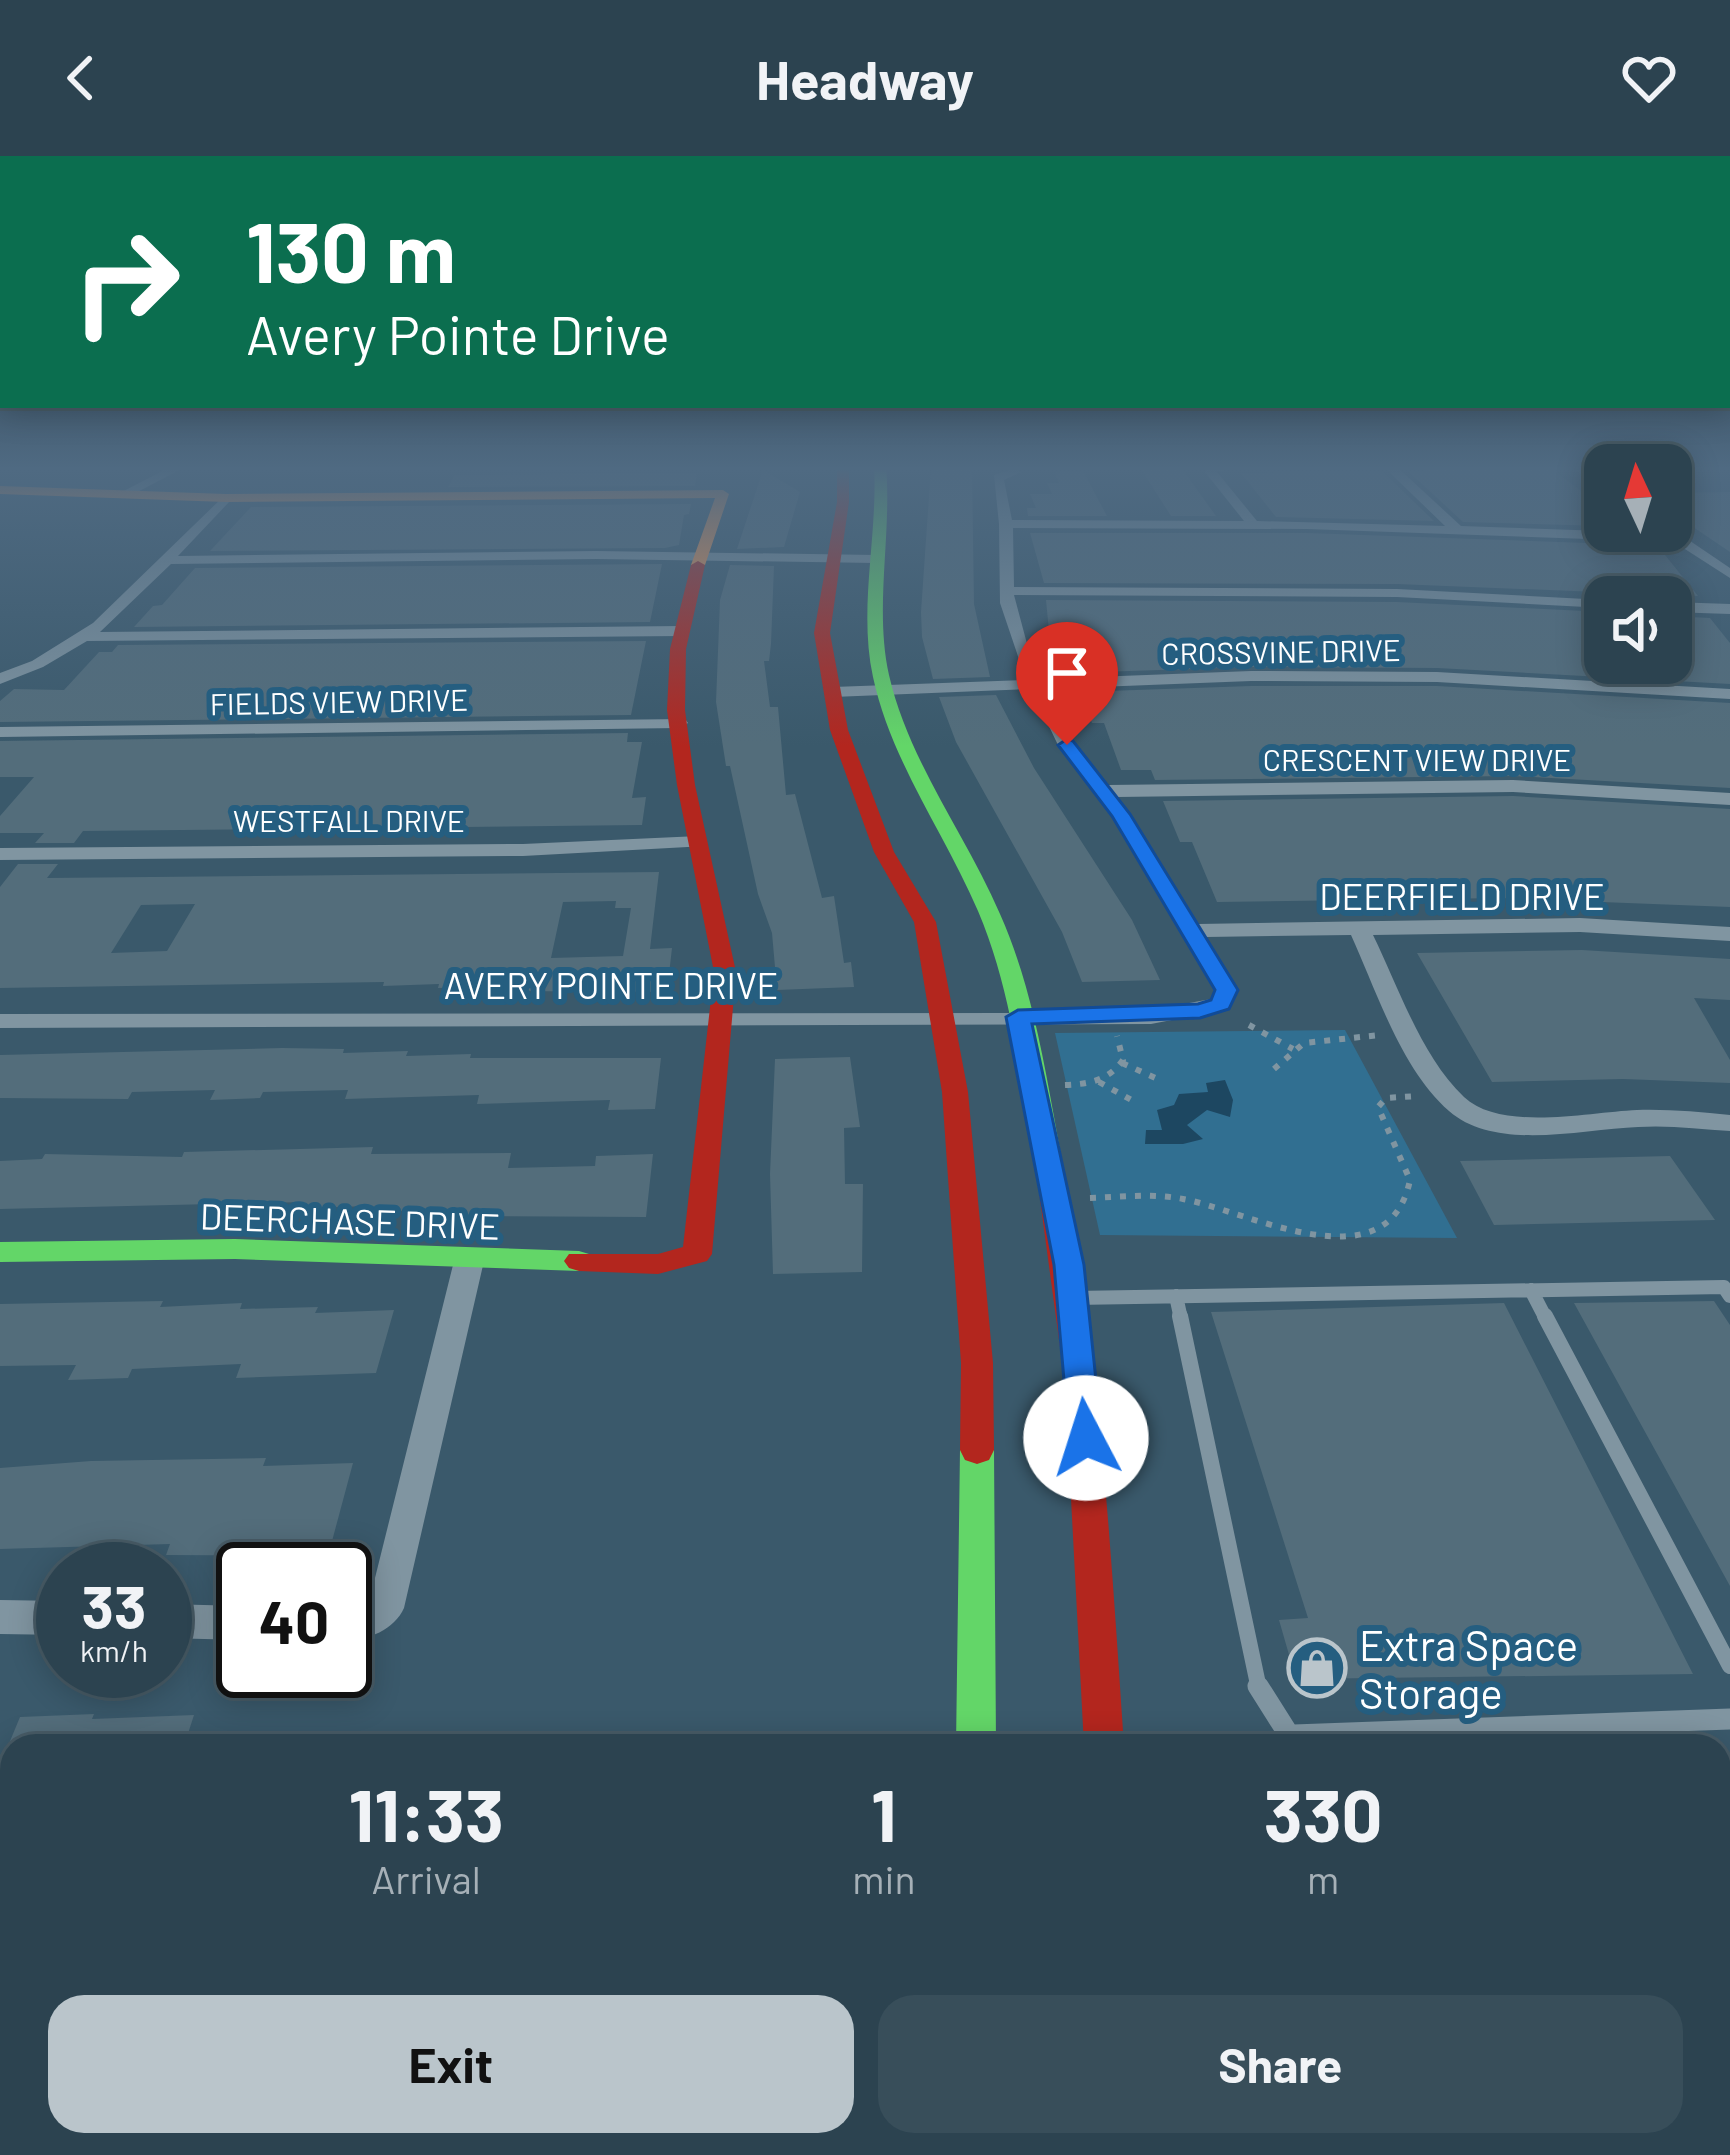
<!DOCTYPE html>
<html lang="en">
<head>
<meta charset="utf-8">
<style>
	:root { --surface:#2c4350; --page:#384e5a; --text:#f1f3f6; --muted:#a6b0b7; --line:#485c67; --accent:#bac5cb }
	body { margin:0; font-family:Barlow,sans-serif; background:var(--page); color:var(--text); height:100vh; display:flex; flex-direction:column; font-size:45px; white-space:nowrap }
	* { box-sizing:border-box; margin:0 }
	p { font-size:39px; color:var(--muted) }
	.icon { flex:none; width:66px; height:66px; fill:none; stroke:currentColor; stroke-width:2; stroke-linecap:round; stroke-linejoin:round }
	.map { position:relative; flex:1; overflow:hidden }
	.panel { position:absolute; left:0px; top:1578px; width:1731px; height:423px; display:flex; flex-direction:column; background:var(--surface); border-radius:36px 36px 0 0; box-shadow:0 6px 30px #0003,0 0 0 3px var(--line) }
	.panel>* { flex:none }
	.top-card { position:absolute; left:0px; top:0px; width:1731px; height:252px; box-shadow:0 6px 30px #0003,0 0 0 3px var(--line); background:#0b6e4f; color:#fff; overflow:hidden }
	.needle { width:78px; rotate:356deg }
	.tools { position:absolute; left:1584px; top:288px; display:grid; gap:24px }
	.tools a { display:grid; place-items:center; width:108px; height:108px; border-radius:24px; background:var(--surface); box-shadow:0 6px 30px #0003,0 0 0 3px var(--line); font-size:60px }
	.speed { position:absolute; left:36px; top:1386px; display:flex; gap:24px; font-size:60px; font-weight:700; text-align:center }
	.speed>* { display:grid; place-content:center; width:156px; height:156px; border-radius:50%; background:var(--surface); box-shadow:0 6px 30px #0003,0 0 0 3px var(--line); line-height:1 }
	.speed small { font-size:30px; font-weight:400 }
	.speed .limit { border:6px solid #111; border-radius:18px; background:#fff; color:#111 }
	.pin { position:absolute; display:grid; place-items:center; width:102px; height:102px; color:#fff; margin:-123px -51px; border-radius:50% 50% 50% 0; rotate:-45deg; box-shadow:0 0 12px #0007 }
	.pin .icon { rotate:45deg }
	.me { position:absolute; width:132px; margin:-66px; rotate:355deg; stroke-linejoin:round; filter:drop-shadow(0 0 9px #0008) }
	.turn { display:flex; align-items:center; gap:42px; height:252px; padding:0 48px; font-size:54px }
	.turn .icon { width:156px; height:156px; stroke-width:2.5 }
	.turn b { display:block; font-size:84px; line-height:102px }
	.eta { display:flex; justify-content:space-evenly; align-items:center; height:204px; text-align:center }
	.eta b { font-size:72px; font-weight:700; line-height:84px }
	.action { display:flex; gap:24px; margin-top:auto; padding:24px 48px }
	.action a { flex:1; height:138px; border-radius:36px; background:var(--accent); color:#111; font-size:48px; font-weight:700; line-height:138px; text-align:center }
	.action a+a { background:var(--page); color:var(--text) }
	header { display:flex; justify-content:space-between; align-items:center; height:156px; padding:0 48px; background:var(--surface); font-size:54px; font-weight:700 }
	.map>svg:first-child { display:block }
	.green { fill:#316f91 }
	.water { fill:#1d4761 }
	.building { fill:#536d7b; fill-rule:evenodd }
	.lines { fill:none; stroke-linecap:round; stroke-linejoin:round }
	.path-far1 { stroke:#8095a1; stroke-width:6; stroke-dasharray:6 9; stroke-linecap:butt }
	.path { stroke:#8095a1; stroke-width:9; stroke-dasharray:9 15; stroke-linecap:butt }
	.lane-far2 { stroke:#8095a1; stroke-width:14 }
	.lane-far1 { stroke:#8095a1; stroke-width:16 }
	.lane { stroke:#8095a1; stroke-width:21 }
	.street { fill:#8095a1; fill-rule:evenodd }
	.fast { fill:#63d668; fill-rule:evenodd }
	.slow { fill:#ff974d; fill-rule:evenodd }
	.jam { fill:#b3261e; fill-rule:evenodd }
	.route { fill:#1a73e8; stroke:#114b97; stroke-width:3 }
	.labels { text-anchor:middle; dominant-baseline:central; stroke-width:12; stroke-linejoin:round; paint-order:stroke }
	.far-street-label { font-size:30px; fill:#fff; stroke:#255e80 }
	.street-label { font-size:36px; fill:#fff; stroke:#255e80 }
	.near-poi-label { font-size:42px; fill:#fff; stroke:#255e80; text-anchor:start }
</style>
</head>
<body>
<header><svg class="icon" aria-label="back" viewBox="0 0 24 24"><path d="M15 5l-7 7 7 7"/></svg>Headway<svg class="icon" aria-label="heart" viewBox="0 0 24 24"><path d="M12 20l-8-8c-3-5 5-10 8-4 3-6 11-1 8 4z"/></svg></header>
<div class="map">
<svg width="1730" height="1999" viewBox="0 0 1730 1999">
	<rect width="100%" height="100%" fill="#3a596b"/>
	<path class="green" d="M1345,874L1457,1082L1100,1079L1055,877Z"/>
	<path class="water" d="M1225,924L1233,944L1230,961L1207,954L1187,969L1203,983L1183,988H1145L1146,974H1162L1157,954L1174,949L1179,938L1208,936L1206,927Z"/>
	<path class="building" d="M1139,310H1180L1216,360H1171Z
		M1418,310H1547L1605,352V370L1463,366L1408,315H1423Z
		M931,311L972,312L974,448L990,521L933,523L922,481L921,456Z
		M763,314L800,336L784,391L737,393Z
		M1054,315H1083L1107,360H1028L1027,352H1036L1030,338H1052L1047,327H1059Z
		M1382,315L1434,365L1276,361L1241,317Z
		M697,317L695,330L448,331L455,319Z
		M1730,336V396L1671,356V337Z
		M691,348L689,358L684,359L679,389L665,392L210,395L251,351Z
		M1030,377H1307L1614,388L1661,394L1698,440L1397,428L1044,427Z
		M662,408L650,466L134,471L153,450L162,449L195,412Z
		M730,409L774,410L771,488L769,505H764L770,551H778L786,639L795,638L822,742L834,740L844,807L851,806L854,831L777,834L772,777L758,738L730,610H726L716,546L720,444Z
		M1046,444L1397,446L1605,456V507H1680L1671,494V460L1710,462L1730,487V528L1437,512L1251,511L1069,517L1065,510L1058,511L1051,496Z
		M646,485L631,559L0,566V545L14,533L64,534L99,496H112L118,489Z
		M1251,530H1437L1730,547V632L1513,620L1155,624L1151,614H1121L1104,567H1092L1078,536Z
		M996,539L1034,612L1132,764L1160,824L1082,826L1062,776L956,586L939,541Z
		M628,577L627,586H642L632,642L646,641L642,669L83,675L74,687H35L44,677H0V660L34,621H0V585Z
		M1513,640L1730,653V751L1501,742L1217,746L1192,686H1180L1163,645Z
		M18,708H58L47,722L659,716L650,793L672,792L667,836L501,835L502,830L438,832L439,828L383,830L384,826L0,832V731ZM616,745L615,752H631L623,800L551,802L563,746ZM195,748L167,795L111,797L141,749Z
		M1582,794L1730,803V844L1694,842L1730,904V927L1623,923L1492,926L1417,797Z
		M282,892L344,893L343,897L408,895L406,900L471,898L470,902H661L655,953L608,954L610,944L477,948L479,939L345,943L348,934L263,936L260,942L210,944L215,934L132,936L128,943L0,942V899Z
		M850,901L860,971L844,972L845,1028H863L862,1116L773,1118L770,1018L775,903Z
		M373,991L371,998L511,997L508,1012L595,1010L596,1000L653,998L646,1061L445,1060L447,1053L369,1056L371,1050L302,1052L304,1046L0,1053V1005L42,1003L45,998L182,1001L184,996Z
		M1670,1000L1715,1064L1494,1069L1460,1005Z
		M163,1145L160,1151L242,1147L240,1153L318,1151L315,1157L394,1154L376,1217L236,1222L241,1208L132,1213L128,1222L68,1224L76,1209L0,1210V1148Z
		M1714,1145L1730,1169V1430L1574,1147Z
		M1504,1147L1693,1518L1296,1523L1279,1464L1308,1462L1211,1156Z
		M266,1302L263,1310L353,1307L328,1400L166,1399L170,1388L0,1393V1312L91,1305Z
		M94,1558L92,1563L194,1559L184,1590H8L20,1561Z"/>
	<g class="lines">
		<path class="path-far1" d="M1249,869L1293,893
			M1122,907L1160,924
			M1274,913L1304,887L1380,879
			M1099,926L1135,946
			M1065,929C1089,928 1108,925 1123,904L1117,880
			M1090,1042C1121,1041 1152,1037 1183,1043C1245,1054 1388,1132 1410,1024L1378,951L1386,942L1417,940"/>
		<path class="path" d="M503,1999L505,1989"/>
		<path class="lane-far2" d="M1531,1134L1546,1163
			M1176,1140L1181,1163
			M1074,1142L1724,1131L1730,1140"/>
		<path class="lane-far1" d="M1180,1160L1259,1533
			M1545,1160L1730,1510"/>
		<path class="lane" d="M1258,1530L1296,1590
			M1294,1579L1730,1563
			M1719,1735H1730
			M792,1989V1999
			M1427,1989L1429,1999
			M165,1999L167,1989
			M298,1999L300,1989"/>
		<path class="street" d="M172,310H187L126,342L116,339Z
			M1206,310H1241L1217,316L1257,365L1445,370L1383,310H1396L1461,370L1662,377L1671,372L1730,412V422L1674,386L1307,373L1013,372L1014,431L1397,433L1605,444V452L1397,441L1014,439L1030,499L1042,523L1251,515L1437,516L1730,533V543L1437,526L1251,525L1047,533L1075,588L1108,629L1513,624L1730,637V649L1513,636L1117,641L1198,768L1580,762L1730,771V785L1580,776L1373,779C1399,832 1421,900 1464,941C1501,976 1589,956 1637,954C1668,953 1699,956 1730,959V975C1699,973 1669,969 1638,971C1582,973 1496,996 1449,955C1401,913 1377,836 1351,779L1206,781L1238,834L1229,853L1151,868L0,872V858L1073,857L1151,854L1211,843L1214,834L1112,660L1058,589L1031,533L833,541L825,536L833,531L1026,524L1000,447L999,368L994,319L1015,312L1021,316L1004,324L1012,364L1244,365L1205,316Z
			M1570,310H1584L1605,325V335Z
			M226,338L230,345L178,400L596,395L876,399L883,403L876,407L596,403L171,408L100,476L681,470L689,475L681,480L87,485L43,511L0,528V517L32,505L93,467Z
			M1671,446L1730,448V458L1671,456Z
			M685,563L688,567L679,572L0,581V571Z
			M699,680L706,682V690L523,700L0,704V692L523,688Z
			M469,1095L479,1098L484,1105L404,1452C395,1473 367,1485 345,1485V1451L370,1442L454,1105L459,1098Z
			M0,1444L63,1445V1479L0,1478Z
			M165,1448L243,1450V1484L165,1482Z"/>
		<path class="fast" d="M874,310H886C892,379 874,451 889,519C909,606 965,677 1000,758C1036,839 1047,928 1064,1014L1050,1023L1036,1014C1021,927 1013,837 978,755C944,676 891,605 873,521C858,452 878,380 874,310Z
			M235,1083L579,1095L589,1098L594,1105L589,1112L579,1115L235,1103L0,1106V1086Z
			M977,1280L989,1284L994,1294L996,1590H956L960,1294L965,1284Z"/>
		<path class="slow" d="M0,330L226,338L723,334L729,338L705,409L698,413L691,409L715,342L226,346L0,338Z
			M948,1989H996V1999H948Z"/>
		<path class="jam" d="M837,310H849V346L830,477L848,574L894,696L936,766L968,936L993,1207L994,1294L989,1304L977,1308L965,1304L960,1294L961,1207L942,936L914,766L874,696L830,574L814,477L837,346Z
			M698,405L705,409L686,493L685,554L695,629L736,816L712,1098L707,1105L658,1118L579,1115L569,1112L564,1105L569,1098H658L683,1091L714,816L677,629L667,554L670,493L691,409Z
			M1050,1005L1064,1014C1100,1205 1111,1397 1124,1590H1084L1065,1228L1036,1014Z
			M1109,1989H1157V1999H1109Z"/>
	</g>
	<linearGradient id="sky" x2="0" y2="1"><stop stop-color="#20313b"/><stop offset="0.53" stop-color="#4f6a82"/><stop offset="1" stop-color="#4f6a82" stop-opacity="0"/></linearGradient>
	<rect width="1730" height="590" fill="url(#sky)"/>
	<path class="route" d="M1067,583L1073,585L1130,658L1238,834L1229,853L1200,862L1032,868L1084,1109L1102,1282L1098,1291L1086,1295L1074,1291L1069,1282L1054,1109L1006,861L1018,854L1198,848L1211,844L1215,834L1112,660L1058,589Z"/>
	<defs>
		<symbol id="shop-ring" viewBox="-11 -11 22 22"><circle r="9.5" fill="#255e80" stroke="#bac5cb" stroke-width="1.5"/><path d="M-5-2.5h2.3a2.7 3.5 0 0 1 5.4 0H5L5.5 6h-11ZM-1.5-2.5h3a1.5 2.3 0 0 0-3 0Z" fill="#bac5cb"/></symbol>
	</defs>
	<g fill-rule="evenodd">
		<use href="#shop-ring" x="1284" y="1479" width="66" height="66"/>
	</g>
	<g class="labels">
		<g class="far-street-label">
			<text transform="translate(1281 495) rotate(-1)">CROSSVINE DRIVE</text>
			<text transform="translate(339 545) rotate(-1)">FIELDS VIEW DRIVE</text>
			<text x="1417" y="603">CRESCENT VIEW DRIVE</text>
			<text x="349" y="664">WESTFALL DRIVE</text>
		</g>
		<g class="street-label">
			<text x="1462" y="739">DEERFIELD DRIVE</text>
			<text x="611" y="828">AVERY POINTE DRIVE</text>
			<text transform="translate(350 1064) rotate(2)">DEERCHASE DRIVE</text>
		</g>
		<g class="near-poi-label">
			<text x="1359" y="1488">Extra Space<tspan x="1359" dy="48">Storage</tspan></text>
		</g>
	</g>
</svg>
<div class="tools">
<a><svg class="needle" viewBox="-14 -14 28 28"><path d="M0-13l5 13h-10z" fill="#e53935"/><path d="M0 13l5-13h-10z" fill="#a6b0b7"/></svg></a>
<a><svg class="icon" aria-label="sound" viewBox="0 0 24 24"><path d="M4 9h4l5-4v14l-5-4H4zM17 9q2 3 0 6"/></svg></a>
</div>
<div class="speed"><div>33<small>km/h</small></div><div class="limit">40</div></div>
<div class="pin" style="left:1067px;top:589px;background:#d93025"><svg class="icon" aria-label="arrive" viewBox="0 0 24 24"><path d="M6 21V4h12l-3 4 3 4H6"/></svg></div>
<svg class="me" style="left:1086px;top:1282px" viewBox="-20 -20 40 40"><circle r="19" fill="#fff"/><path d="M0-13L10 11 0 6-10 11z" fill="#1a73e8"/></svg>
<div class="top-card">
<div class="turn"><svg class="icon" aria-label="right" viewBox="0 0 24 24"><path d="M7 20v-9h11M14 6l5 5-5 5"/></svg><div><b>130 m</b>Avery Pointe Drive</div></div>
</div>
<section class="panel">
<div class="eta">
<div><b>11:33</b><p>Arrival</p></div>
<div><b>1</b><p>min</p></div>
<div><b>330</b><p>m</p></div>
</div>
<div class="action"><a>Exit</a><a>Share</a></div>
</section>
</div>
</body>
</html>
